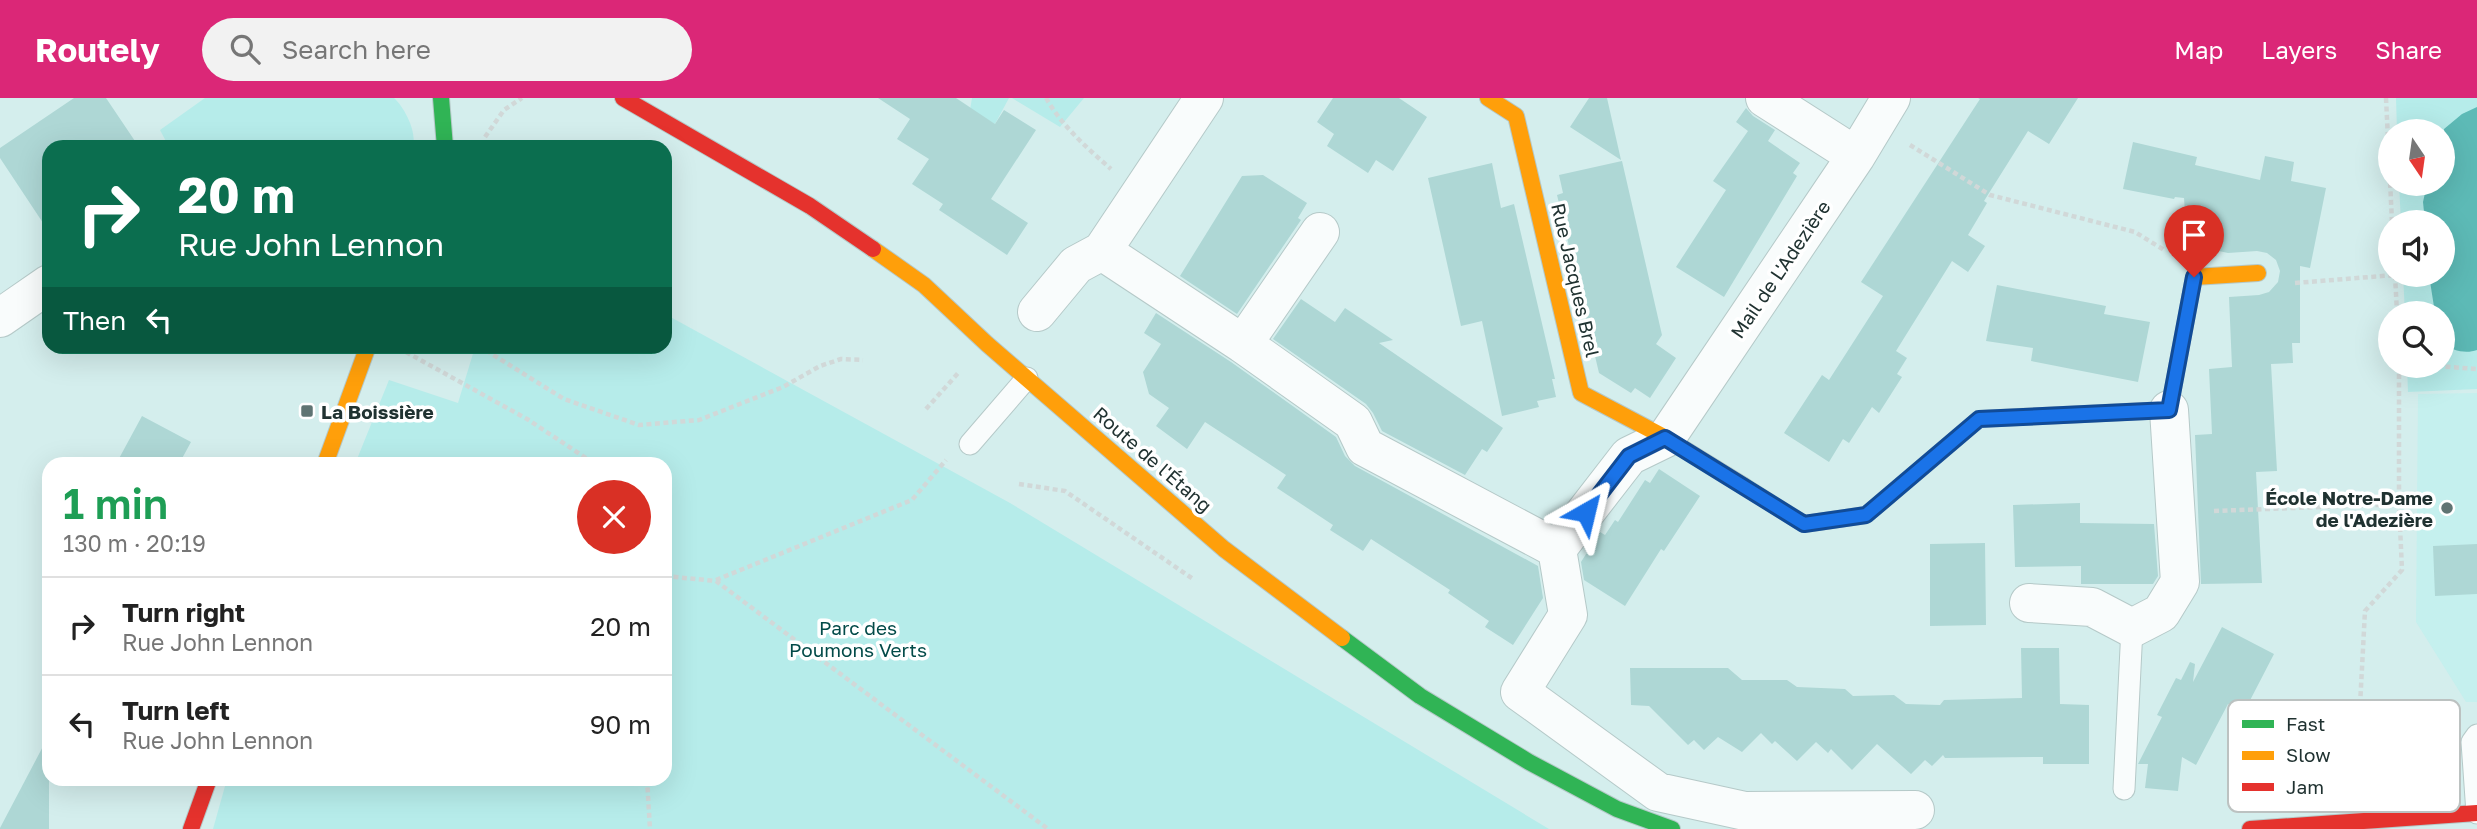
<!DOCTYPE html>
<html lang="en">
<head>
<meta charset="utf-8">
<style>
	:root { --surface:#fff; --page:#f2f2f2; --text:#222; --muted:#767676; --line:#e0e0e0; --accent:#db2777 }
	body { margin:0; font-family:"Golos Text",sans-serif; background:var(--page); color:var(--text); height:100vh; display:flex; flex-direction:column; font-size:26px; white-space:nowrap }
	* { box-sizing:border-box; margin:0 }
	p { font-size:23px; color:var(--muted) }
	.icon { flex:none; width:38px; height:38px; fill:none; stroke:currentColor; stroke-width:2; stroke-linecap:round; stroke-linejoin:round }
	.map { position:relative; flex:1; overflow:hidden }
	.sheet { position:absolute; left:42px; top:359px; width:630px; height:329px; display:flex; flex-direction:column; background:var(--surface); border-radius:21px; box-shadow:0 7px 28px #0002 }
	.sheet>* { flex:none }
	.top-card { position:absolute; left:42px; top:42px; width:630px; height:214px; border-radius:21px; box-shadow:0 7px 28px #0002; background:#0b6e4f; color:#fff; overflow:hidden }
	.needle { width:46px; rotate:167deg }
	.controls { position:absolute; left:2378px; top:21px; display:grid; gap:14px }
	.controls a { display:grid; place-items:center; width:77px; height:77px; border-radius:50%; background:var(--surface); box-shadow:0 7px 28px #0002; font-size:35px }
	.pin { position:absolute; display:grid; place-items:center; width:60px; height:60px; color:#fff; margin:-72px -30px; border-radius:50% 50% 50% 0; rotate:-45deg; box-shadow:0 0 7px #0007 }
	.pin .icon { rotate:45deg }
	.me { position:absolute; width:77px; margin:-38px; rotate:37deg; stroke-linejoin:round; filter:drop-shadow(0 0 5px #0008) }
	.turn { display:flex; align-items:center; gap:24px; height:147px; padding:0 21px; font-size:32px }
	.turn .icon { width:91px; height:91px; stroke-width:2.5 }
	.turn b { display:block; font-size:49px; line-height:60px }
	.then { display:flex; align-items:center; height:66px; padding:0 21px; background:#0003; gap:14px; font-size:26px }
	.round { display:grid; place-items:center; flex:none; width:74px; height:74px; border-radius:37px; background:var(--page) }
	.headline { display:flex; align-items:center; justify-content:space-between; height:119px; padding:0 21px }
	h1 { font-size:42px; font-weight:600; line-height:52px; color:#1e9e55 }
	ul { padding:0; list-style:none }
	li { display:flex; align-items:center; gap:21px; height:98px; padding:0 21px; border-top:2px solid var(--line) }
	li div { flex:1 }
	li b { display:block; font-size:26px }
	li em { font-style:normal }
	header { display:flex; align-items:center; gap:42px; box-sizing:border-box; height:98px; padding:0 35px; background:var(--accent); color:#fff }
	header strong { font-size:33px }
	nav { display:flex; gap:38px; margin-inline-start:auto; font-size:24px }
	.search { width:490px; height:63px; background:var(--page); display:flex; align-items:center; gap:18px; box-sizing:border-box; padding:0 24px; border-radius:38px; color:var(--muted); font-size:26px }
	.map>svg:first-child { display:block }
	.built { fill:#c5f0ee }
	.green { fill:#b6ecea }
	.water { fill:#5dbab6 }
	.building { fill:#aed7d5 }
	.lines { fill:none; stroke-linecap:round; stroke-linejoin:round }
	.lane-casing { stroke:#b5c9c8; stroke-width:23 }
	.street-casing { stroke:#b5c9c8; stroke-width:40 }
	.fast-casing { stroke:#b5c9c8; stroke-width:18 }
	.slow-casing { stroke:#b5c9c8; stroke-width:18 }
	.jam-casing { stroke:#b5c9c8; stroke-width:18 }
	.path { stroke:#d1d8d8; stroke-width:4.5; stroke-dasharray:5 3.5; stroke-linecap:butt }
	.lane { stroke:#f9fcfc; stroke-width:21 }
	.street { stroke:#f9fcfc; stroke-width:38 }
	.fast { stroke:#30b455; stroke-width:16 }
	.slow { stroke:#ff9f0a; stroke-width:16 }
	.jam { stroke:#e5322d; stroke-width:16 }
	.route-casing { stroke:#114b97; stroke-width:18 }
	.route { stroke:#1a73e8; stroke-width:12 }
	.poi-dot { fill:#5f7473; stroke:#fff; stroke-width:2.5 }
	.labels { text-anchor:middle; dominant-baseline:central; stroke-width:7; stroke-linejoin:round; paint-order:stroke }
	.street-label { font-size:19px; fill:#203231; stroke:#fff }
	.poi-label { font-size:19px; font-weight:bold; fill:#203231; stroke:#fff; text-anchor:start }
	.park-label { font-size:19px; fill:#024a48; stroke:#fff }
	.key { fill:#fff; stroke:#bcc2c1; stroke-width:2 }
	.key-label { font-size:19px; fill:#203231 }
</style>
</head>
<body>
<header>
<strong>Routely</strong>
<div class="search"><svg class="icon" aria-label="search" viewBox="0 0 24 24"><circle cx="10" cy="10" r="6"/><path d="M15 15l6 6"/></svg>Search here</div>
<nav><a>Map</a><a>Layers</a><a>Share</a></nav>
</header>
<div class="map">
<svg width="2477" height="731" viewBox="0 0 2477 731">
	<rect width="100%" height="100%" fill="#d4eeed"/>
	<path class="built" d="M2477,295V604H2466L2416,524L2418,296Z"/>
	<path class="green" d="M205,0H394C405,10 417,34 413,49H169L160,32Z
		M972,0H1009L995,26L970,12Z
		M1012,0H1084L1060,29Z
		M2396,0H2477V291L2408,294L2407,268H2443V215H2405L2403,177H2443V124H2401L2399,86H2443V33H2397Z
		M665,216L1010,405L1549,731H213L227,681H665V366H355L389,282L458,305L475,249L665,248Z"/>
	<path class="water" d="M2477,9V252C2466,256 2452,253 2443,245V215H2435L2429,177H2443V124H2425L2423,104L2427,86H2443L2444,31L2462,16Z"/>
	<path class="building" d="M74,0H106L139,49H49V134L0,60V50Z
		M878,0H956L995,26L1004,12L1036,32L991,101L1028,125L1007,157L939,112L943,106L912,86L929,61L897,41L910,21Z
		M1333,0H1399L1427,19L1393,73L1376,62L1368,75L1327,48L1334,36L1317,24Z
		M1589,0H1607L1621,62L1570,29Z
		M1978,0H2078L2049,46L2028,33L1984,103L1987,105L1968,137L1985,148L1968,174L1952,163L1896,253L1907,260L1897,276L1902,279L1879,315L1872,309L1849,345L1843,341L1829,364L1784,335L1822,277L1829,282L1883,198L1861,184L1980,1Z
		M1746,10L1753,18L1775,32L1768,43L1800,65L1793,75L1797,78L1724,199L1676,169L1726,92L1713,83L1748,33L1736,24Z
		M2133,44L2197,59L2195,67L2260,82L2265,58L2294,64L2291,83L2326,90L2310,170L2300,168V245H2292L2293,265L2271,266L2277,373L2256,374L2262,485L2201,486L2195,337L2212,336L2209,271L2232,269L2229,199L2259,197L2269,194L2278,184L2280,173L2276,162L2267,155L2257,153L2228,155L2187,146L2184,100L2175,99L2174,101L2123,91Z
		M1622,63L1662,237L1656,246L1676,260L1650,300L1635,290L1631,295L1599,275L1557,97L1563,95L1559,77Z
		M1492,65L1501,110L1514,106L1555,281H1552L1556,299L1537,303L1539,309L1502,318L1482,223L1461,228L1428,80Z
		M1263,77L1307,105L1298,120L1301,122L1237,216L1180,178L1242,78Z
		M1997,187L2106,208L2104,216L2150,224L2138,284L2031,263L2033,250L1986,243Z
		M1301,201L1335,224L1345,210L1393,242L1379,245L1503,330L1487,354L1482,351L1465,377L1382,333L1373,315L1366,306L1273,241Z
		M1156,215L1231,264L1336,339L1345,358L1355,368L1538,468L1543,500L1513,547L1485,529L1489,523L1448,495L1450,492L1371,441L1363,453L1330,432L1333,427L1277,390L1286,377L1205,324L1187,351L1156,328L1169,310L1149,296L1143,274L1161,246L1144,235Z
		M142,318L191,344L179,366H116Z
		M1659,371L1700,398L1664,453L1661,451L1625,508L1584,482L1581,464L1600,434L1605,437L1615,422L1618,424L1645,382L1650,385Z
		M2080,405V425L2154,426L2158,478L2153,486H2081V468L2015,469L2013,407Z
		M1985,445L1986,527L1930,528V446Z
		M2477,446V496L2435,498L2433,448Z
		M2222,529L2274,556L2244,614L2228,606L2196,667L2182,659L2178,693L2145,690L2148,666H2138L2162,619L2157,617L2176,580L2181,582L2190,564L2195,566L2193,584Z
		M2021,550H2059L2060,606L2089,607V666H2043V659L1945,660L1943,657L1932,668L1925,662L1911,676L1877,646L1852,672L1831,651L1828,655L1816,644L1797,663L1775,643L1772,646L1761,635L1742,654L1718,639L1704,652L1694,642L1688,647L1649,608L1631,607L1630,570H1728L1742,582H1787L1797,589L1845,591L1853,598L1894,597L1906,606L1940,607L1944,602L2022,600Z
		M49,637V731H0V730Z"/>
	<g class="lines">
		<defs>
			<path id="lane" d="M970,346L1027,280
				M2124,691L2132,530
				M2477,715L2472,644L2477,637"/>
			<path id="street" d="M1765,0L1856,58
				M1102,153L1243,246L1353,324L1365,349L1557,451L1629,358L1666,340L1856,58L1891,0
				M1037,214L1076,167L1102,153L1204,0
				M0,220L49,186
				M1243,246L1320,134
				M1557,451L1568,517L1520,594L1658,694L1745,713L1915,712
				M2029,505L2092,509L2132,530L2161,515L2180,484L2169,312"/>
			<path id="fast" d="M441,0L445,49
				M1744,388L1804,426L1866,417L1979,321L2124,314
				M1342,540L1420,598L1529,664L1617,711L1672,731"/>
			<path id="slow" d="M1488,0L1516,18L1581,295L1666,340L1744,388
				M873,151L924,187L987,246L1224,451L1342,540
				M2124,314L2169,312L2194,179L2258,175
				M325,366L368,248"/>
			<path id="jam" d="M623,0L810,108L873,151
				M191,731L209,681
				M2250,731L2477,715"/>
		</defs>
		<use href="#lane" class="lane-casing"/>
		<use href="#street" class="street-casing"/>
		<use href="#fast" class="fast-casing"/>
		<use href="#slow" class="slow-casing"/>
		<use href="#jam" class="jam-casing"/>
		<path class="path" d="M1046,0C1062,28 1087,50 1111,71
			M2386,0L2392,124
			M485,39L504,12L522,0
			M1910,47L1990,97L2135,134L2164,152
			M2395,177L2397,215
			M2295,185L2395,177
			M479,248L564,301L639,327L699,322L783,289L820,268L841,261L863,262
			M406,254L527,321L595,366
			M2437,268L2477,271
			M926,311L960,273
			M1019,386L1065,393L1193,481
			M2214,413L2399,406
			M665,478L716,483L1048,731
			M716,482L912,402L946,362
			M647,681L650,731
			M2356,683L2365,513L2402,472L2399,406V268"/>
		<use href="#lane" class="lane"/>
		<use href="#street" class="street"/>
		<use href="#fast" class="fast"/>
		<use href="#slow" class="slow"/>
		<use href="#jam" class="jam"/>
	</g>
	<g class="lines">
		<defs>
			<path id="route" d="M1586,414L1629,358L1665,340L1804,426L1866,417L1979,321L2169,312L2194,179"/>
		</defs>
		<use href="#route" class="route-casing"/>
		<use href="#route" class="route"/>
	</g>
	<g class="poi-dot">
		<rect x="300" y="306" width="14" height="14" rx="3.5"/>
		<circle cx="2447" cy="410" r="7"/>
	</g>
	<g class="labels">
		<g class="street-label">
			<text transform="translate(1780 171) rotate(-56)">Mail de L'Adezière</text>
			<text transform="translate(1576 182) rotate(77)">Rue Jacques Brel</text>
			<text transform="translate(1153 361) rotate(41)">Route de l'Étang</text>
		</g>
		<g class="poi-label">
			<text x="321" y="313">La Boissière</text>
			<text x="2433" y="399" text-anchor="end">École Notre-Dame<tspan x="2433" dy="22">de l'Adezière</tspan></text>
		</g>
		<g class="park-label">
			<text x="858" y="529">Parc des<tspan x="858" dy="22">Poumons Verts</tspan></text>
		</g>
	</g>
	<rect x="2228" y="602" width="232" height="112" rx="10" class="key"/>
	<rect x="2242" y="622" width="32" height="8" fill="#30b455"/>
	<rect x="2242" y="653" width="32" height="9" fill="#ff9f0a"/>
	<rect x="2242" y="685" width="32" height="8" fill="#e5322d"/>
	<g class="key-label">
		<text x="2286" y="633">Fast</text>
		<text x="2286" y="664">Slow</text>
		<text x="2286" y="696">Jam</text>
	</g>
</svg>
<div class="controls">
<a><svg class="needle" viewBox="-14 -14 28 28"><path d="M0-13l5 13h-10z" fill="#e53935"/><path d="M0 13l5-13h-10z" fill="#767676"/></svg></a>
<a><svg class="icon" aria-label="sound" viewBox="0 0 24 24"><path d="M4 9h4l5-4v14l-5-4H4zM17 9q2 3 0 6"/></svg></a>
<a><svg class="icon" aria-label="search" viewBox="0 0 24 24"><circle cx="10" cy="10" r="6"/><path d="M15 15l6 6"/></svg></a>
</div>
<div class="pin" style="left:2194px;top:179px;background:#d93025"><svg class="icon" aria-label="arrive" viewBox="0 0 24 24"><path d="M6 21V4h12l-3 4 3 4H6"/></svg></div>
<svg class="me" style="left:1586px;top:414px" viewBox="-20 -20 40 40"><path d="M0-17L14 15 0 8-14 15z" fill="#1a73e8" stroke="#fff" stroke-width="4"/></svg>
<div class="top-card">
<div class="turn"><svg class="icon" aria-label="right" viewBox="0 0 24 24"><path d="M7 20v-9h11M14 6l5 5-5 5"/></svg><div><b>20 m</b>Rue John Lennon</div></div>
<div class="then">Then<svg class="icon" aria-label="left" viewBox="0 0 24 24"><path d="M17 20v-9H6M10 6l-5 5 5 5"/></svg></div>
</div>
<section class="sheet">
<div class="headline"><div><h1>1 min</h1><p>130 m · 20:19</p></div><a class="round" style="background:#d93025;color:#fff"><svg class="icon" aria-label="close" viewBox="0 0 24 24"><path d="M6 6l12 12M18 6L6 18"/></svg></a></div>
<ul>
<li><svg class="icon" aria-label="right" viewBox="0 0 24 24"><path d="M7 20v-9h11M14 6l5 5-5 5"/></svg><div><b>Turn right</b><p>Rue John Lennon</p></div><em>20 m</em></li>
<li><svg class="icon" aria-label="left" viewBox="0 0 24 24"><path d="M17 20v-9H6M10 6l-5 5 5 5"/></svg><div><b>Turn left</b><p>Rue John Lennon</p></div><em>90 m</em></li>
</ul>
</section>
</div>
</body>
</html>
